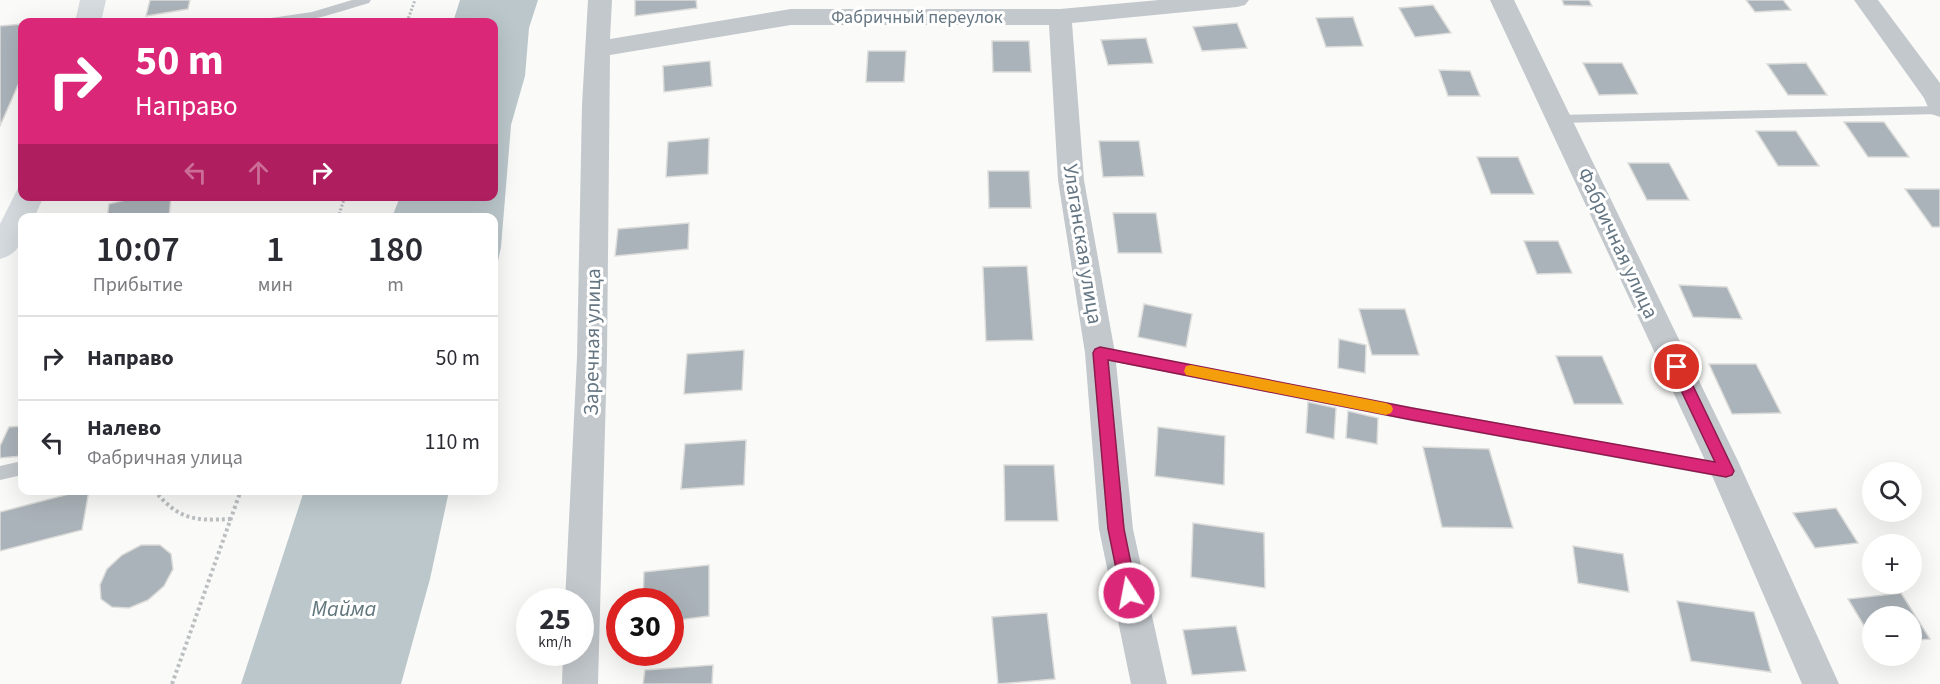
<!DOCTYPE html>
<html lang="ru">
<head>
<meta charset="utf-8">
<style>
	:root { --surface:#fff; --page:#f7f7f7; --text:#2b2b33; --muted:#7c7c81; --line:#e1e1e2 }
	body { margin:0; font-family:"Source Sans 3",sans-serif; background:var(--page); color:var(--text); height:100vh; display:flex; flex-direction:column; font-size:22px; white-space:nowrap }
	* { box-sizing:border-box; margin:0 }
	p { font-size:20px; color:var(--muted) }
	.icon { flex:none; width:33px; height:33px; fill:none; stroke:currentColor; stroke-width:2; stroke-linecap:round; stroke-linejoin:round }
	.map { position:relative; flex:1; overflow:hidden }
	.side { position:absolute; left:18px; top:213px; width:480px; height:282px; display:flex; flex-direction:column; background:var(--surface); border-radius:12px; box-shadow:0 6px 24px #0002 }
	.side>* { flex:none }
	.top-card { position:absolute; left:18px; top:18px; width:480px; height:183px; border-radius:12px; box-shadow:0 6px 24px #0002; background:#db2777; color:#fff; overflow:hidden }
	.fabs { position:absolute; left:1862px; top:462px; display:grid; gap:12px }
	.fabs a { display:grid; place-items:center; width:60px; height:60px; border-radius:50%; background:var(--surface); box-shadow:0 6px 24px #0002; font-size:30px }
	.speed { position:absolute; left:516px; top:588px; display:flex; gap:12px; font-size:30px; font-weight:700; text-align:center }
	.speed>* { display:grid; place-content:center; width:78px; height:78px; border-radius:50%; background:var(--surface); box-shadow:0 6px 24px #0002; line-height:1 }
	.speed small { font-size:15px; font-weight:400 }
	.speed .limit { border:9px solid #d22; background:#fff; color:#111 }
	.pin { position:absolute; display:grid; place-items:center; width:51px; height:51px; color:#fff; margin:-26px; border:3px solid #fff; border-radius:50%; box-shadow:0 2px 6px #0007 }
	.me { position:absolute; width:66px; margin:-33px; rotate:349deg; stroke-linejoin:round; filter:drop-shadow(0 0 4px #0008) }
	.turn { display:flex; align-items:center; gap:21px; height:126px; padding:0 18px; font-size:27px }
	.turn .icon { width:78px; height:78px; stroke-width:2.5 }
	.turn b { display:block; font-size:42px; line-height:51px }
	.lanes { display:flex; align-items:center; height:57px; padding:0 18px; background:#0003; justify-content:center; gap:30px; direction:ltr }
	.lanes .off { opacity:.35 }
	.eta { display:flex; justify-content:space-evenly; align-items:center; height:102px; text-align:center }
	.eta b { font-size:36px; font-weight:600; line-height:42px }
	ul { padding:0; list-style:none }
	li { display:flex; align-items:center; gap:18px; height:84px; padding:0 18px; border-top:2px solid var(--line) }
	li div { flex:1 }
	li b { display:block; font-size:22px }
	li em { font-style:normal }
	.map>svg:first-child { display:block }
	.water { fill:#bbc7cb }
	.building { fill:#aab3b9; stroke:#dcdcda; stroke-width:1.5 }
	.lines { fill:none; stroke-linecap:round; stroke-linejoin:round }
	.path-far1 { stroke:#bbbfc2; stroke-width:3; stroke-dasharray:2 2; stroke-linecap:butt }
	.path { stroke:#bbbfc2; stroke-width:4; stroke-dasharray:3 3; stroke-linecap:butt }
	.service { fill:#c3c8cc; fill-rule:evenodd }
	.minor { fill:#c3c8cc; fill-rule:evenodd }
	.primary { fill:#d6dbdf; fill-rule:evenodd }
	.route { fill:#db2777; stroke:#8e194d; stroke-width:1.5 }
	.slow { fill:#f59e0b }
	.labels { text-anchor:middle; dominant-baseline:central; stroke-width:6; stroke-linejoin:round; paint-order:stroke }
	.far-street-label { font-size:18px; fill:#657683; stroke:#fff }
	.street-label { font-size:21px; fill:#657683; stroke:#fff }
	.water-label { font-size:22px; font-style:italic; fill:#60757c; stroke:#fff }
</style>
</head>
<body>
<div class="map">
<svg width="1940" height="684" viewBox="0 0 1940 684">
	<rect width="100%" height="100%" fill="#fafaf8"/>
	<path class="water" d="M460,0H538L529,28L525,76L511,125L501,247L494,280V218L392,217L400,197L494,196V22H453Z
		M304,491H449L430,579L401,684H241Z"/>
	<path class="building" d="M150,0H190L188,9L146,16Z
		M635,0H696L697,8L635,16Z
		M1562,0H1589L1592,6L1564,5Z
		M1746,0H1783L1791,10L1755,12Z
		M1433,5L1451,33L1415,37L1399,8Z
		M1353,17L1363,46L1326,47L1316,18Z
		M1237,23L1247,48L1202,51L1193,27Z
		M22,24V76L0,126V26Z
		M1146,38L1153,63L1108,65L1101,40Z
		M992,41H1029L1031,72H993Z
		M868,51H906L904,82H866Z
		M710,61L712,86L664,92L663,66Z
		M1583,63H1622L1638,94L1599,95Z
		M1806,63L1827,95H1788L1767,64Z
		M1439,70L1470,71L1480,96H1448Z
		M1844,122H1884L1909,157H1868Z
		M1756,131H1796L1819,166H1778Z
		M709,138L708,174L666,177L668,142Z
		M1099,141H1139L1144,176L1103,177Z
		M1477,157H1518L1534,194H1491Z
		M1628,163H1669L1689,200H1647Z
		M988,171H1029L1031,208H989Z
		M1905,189H1940V227H1932Z
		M141,196H171L169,218H107L109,204Z
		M1113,213H1156L1162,253H1118Z
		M689,223L688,249L615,256L618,229Z
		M1524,241H1558L1572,273L1537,274Z
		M1027,266L1033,340L986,341L983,267Z
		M1679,285L1727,287L1742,319L1693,317Z
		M1144,304L1192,314L1186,347L1138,337Z
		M1359,309H1405L1419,355H1372Z
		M1339,339L1366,345L1365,373L1338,368Z
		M744,350L742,390L684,394L687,354Z
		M1556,356H1602L1623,404H1574Z
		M1709,364H1756L1781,413L1732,414Z
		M1308,402L1336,408L1334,439L1306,433Z
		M1348,411L1378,418L1377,444L1346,438Z
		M22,426V456L0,458V446L9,427Z
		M1158,427L1225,436L1224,485L1155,476Z
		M746,440L744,485L681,489L685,444Z
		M1423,447L1489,449L1513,528L1442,527Z
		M1004,465H1054L1058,521H1005Z
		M84,490H89L82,530L0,551V512Z
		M1836,508L1858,543L1815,548L1793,513Z
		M1193,523L1264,533L1265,588L1191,577Z
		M141,545H160L171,554L173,569L164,586L148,600L129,608L112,607L101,599L100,585L107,569L122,555Z
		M1573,546L1623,554L1629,592L1578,583Z
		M709,565V616L670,621V602H643L644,572Z
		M1901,593L1930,639L1911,641V616H1872V639L1848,599Z
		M1677,601L1754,612L1771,672L1691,661Z
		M1047,613L1055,679L998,684L992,617Z
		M1236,626L1246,671L1192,675L1183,630Z
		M713,665L712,684H643L645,670Z"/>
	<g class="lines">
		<path class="path-far1" d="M399,22L409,19
			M407,22L415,0
			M338,218L345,196"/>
		<path class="path" d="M154,490C179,520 194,521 231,519
			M172,684L241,490"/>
		<path class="service" d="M352,0H371L369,3C335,13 301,26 265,22L271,18L312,12Z
			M1940,106V114L1559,123L1553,119L1559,115Z
			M1100,347L1412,407L1726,464L1732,466L1734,471L1732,476L1726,478L1412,421L1100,359L1095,357L1092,353L1095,349Z
			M22,461V475L0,480V466Z"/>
		<path class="minor" d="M588,0H612L610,39L791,9H1060L1159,0H1249L1245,5L1237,7L1072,23L1084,180L1115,353L1133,529L1167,684H1131L1099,529L1085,353L1058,180L1049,25H791L610,55L607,357L598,684H562L563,652H580V602H565L577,357L582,105Z
			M1490,0H1514L1738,461L1839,684H1802L1710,471Z
			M1854,0H1878L1940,83V117L1931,114L1924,98Z"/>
		<path class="primary" d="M80,0H106L101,22H75Z
			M22,187V196H44L34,218H22C22,239 23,252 0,259V224L18,188Z"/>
	</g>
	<path class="route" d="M1100,347L1412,408L1715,462L1670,367L1672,363H1682L1734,471L1732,475L1726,477L1412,420L1108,360L1124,529L1137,593L1135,598L1129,601L1123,598L1121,593L1108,529L1093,353L1095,349Z"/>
	<path class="slow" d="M1191,365L1386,403L1391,405L1393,409L1391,413L1386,415L1186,375L1184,371L1186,366Z"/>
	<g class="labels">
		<g class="far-street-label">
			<text x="917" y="17">Фабричный переулок</text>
		</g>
		<g class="street-label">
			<text transform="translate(1618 243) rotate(65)">Фабричная улица</text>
			<text transform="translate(1083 244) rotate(81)">Улаганская улица</text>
			<text transform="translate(592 342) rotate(-89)">Заречная улица</text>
		</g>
		<g class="water-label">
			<text x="344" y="609">Майма</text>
		</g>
	</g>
</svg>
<div class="fabs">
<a><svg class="icon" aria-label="search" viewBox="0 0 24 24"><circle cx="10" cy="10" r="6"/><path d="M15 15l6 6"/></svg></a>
<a>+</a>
<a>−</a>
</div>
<div class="speed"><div>25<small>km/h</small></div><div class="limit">30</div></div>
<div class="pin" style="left:1677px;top:367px;background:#d93025"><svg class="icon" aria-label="arrive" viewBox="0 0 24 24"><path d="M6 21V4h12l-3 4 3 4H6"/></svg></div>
<svg class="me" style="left:1129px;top:593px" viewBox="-20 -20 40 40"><circle r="17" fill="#db2777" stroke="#fff" stroke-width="3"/><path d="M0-11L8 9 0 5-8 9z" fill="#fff"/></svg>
<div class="top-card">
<div class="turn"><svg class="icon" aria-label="right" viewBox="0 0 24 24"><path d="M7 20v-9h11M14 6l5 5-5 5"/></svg><div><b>50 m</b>Направо</div></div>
<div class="lanes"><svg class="icon off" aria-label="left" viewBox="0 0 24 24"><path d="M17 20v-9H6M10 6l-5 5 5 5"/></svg><svg class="icon off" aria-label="ahead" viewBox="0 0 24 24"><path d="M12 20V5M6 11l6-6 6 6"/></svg><svg class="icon" aria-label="right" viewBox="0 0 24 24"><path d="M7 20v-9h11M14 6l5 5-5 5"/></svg></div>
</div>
<section class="side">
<div class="eta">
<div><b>10:07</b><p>Прибытие</p></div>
<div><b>1</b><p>мин</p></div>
<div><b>180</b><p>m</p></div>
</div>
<ul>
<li><svg class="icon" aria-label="right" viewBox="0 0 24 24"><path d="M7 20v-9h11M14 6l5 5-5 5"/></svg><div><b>Направо</b></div><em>50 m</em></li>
<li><svg class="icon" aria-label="left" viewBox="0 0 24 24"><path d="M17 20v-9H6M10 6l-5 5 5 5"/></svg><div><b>Налево</b><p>Фабричная улица</p></div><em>110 m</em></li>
</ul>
</section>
</div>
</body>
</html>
